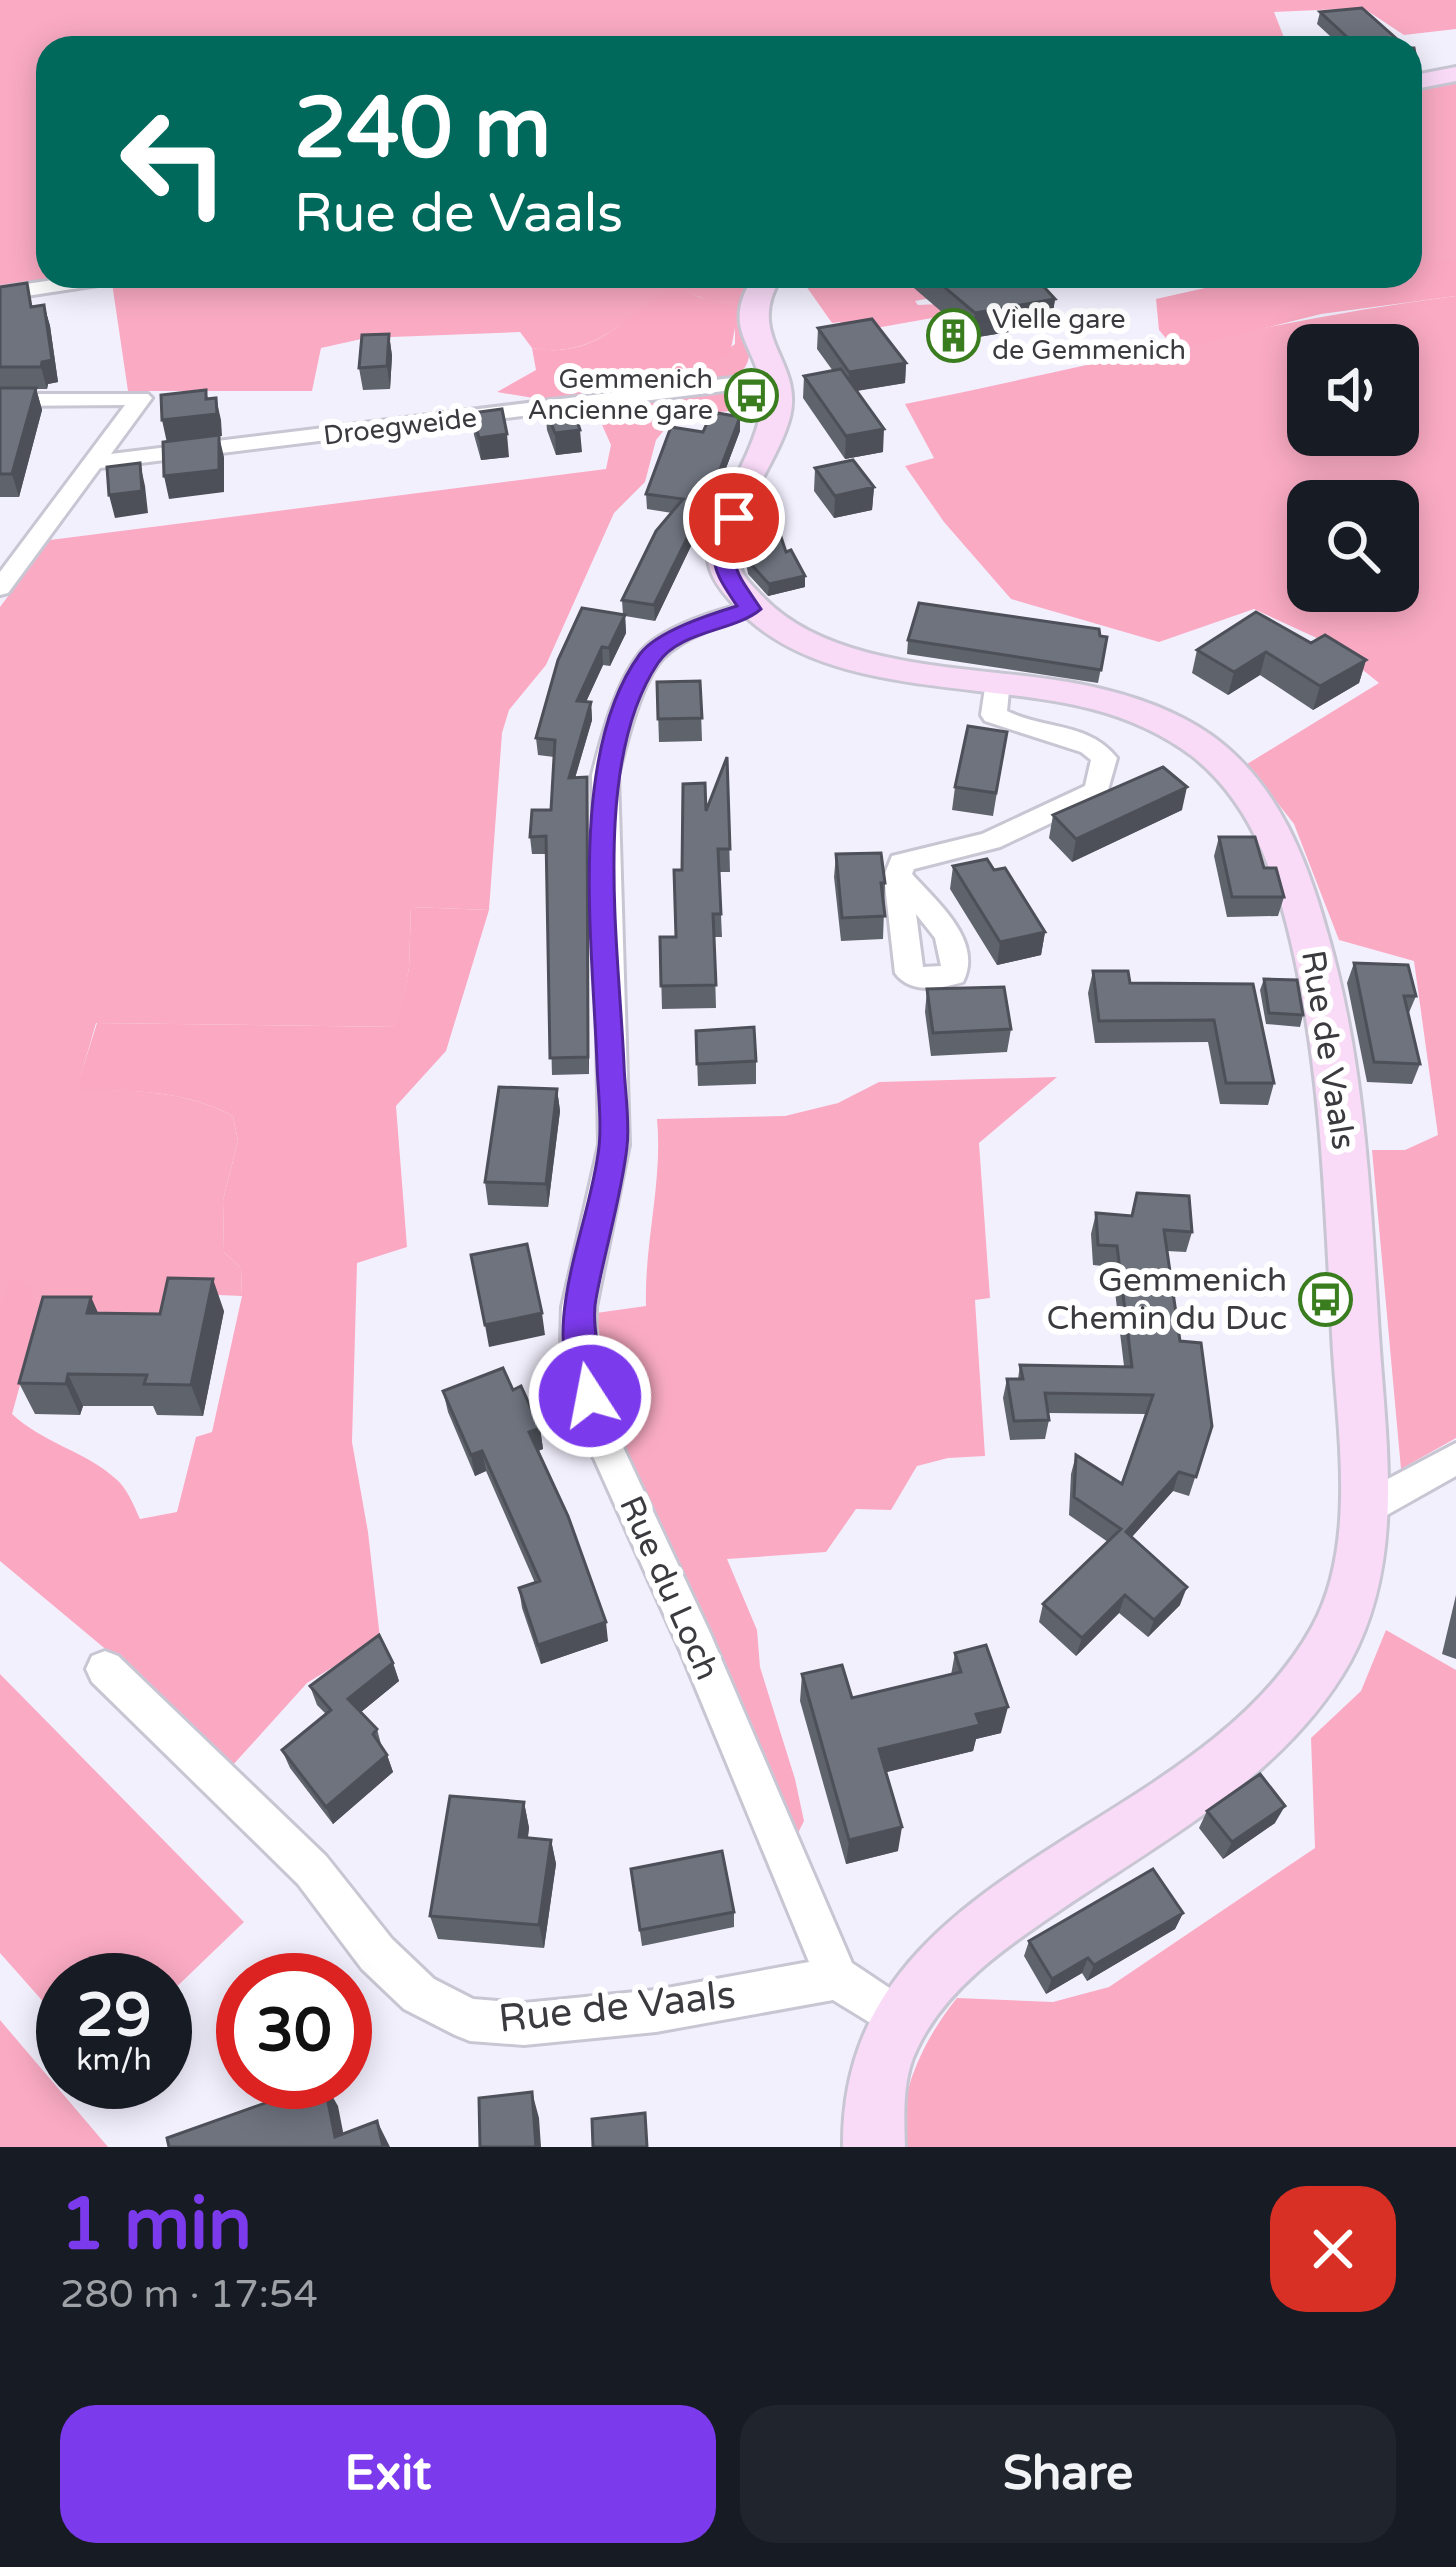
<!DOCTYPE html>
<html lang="en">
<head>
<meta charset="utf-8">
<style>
	:root { --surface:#171b24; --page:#20242c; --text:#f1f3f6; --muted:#9ea1a6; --accent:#7c3aed }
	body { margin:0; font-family:"Varela Round",sans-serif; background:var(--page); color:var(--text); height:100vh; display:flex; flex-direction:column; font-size:45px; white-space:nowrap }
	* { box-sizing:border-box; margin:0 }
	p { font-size:39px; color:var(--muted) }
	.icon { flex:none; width:66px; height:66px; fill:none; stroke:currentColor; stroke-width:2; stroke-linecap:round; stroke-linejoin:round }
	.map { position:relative; height:2147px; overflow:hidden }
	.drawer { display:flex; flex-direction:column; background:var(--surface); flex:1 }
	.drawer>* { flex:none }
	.guide { position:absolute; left:36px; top:36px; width:1386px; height:252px; border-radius:36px; box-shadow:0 6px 30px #0003; background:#00695c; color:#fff; overflow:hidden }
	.controls { position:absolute; left:1287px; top:324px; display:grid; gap:24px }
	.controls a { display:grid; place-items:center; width:132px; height:132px; border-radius:24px; background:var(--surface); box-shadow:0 6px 30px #0003; font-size:60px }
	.speed { position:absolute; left:36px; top:1953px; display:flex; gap:24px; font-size:60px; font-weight:700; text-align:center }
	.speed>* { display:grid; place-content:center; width:156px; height:156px; border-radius:50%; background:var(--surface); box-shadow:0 6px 30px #0003; line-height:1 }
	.speed small { font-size:30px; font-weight:400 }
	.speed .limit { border:18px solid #d22; background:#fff; color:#111 }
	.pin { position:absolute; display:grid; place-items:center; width:102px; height:102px; color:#fff; margin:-51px; border:6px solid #fff; border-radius:50%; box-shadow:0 3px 12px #0007 }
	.me { position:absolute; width:132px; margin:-66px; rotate:349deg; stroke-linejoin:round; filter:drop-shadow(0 0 9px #0008) }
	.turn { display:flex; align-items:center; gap:42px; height:252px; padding:0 60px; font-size:54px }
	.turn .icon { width:156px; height:156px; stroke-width:2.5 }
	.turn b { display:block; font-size:84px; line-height:102px }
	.round { display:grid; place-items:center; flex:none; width:126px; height:126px; border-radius:36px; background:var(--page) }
	.headline { display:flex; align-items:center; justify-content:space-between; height:204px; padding:0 60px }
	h1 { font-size:72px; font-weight:800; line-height:90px; color:var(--accent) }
	.action { display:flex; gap:24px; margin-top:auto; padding:24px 60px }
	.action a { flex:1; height:138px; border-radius:36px; background:var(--accent); color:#fff; font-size:48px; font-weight:800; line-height:138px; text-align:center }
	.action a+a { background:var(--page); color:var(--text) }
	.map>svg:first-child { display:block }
	.green { fill:#faabc3; fill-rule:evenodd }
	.forest { fill:#fba9c2 }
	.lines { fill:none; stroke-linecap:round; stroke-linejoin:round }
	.minor-casing { stroke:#c9c6d3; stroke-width:6 }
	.secondary-casing { stroke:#c9c6d3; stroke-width:6 }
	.minor { fill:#fff; fill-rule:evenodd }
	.secondary { fill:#f9dbf8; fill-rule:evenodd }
	.wall { fill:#5f636c }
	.shaded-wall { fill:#4d5058 }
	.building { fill:#6e737e; stroke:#4d5058; stroke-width:3 }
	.route { fill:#7c3aed; stroke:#51269a; stroke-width:3 }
	.labels { text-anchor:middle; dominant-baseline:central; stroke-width:12; stroke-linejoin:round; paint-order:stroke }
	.far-poi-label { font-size:27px; fill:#3b3a3f; stroke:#fff; text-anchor:start }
	.far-street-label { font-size:27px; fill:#3b3a3f; stroke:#fff }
	.street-label { font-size:33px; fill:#3b3a3f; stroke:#fff }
	.poi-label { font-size:33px; fill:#3b3a3f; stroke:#fff; text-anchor:end }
	.near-street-label { font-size:39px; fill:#3b3a3f; stroke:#fff }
</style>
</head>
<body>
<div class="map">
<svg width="1456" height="2147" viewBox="0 0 1456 2147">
	<rect width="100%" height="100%" fill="#f3f0fe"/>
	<path class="green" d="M0,0H1456V29L1404,35L1363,8L1274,12L1285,40L1221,48H48V276H89L0,289Z
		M1456,82V260H1410V90Z
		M155,276H755L739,307C744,334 761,359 736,376L615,395L636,382L708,365L735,344V322C655,240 630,368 532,348L520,332L366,338L321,348L312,391H128L112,283Z
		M799,276H894L931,298L915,301L918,305L940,304L949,315L848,333L840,322L832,323Z
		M1456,296V1438L1401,1469L1372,1150H1405L1438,1135L1414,961L1339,940L1294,824L1247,764L1379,683L1332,645L1254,609L1159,642L1011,599L944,522L905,466L934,458L905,404C1088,367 1270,320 1456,296ZM1308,345H1398V435H1308ZM1308,501H1398V591H1308Z
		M728,392L750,400L752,409L688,415L669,424L656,440L645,482L614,513L546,665L509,710L502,733L489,910L411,907L409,968L398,1027L96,1023L77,1089C132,1091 183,1089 233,1116L238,1141L223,1200L224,1252L241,1268L242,1296L172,1293L164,1316L40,1313L0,1306V607L50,540L606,469L611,445L595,409Z
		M1057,1077L979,1143L990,1298L975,1300L985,1456L948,1458L917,1466L891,1510L856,1509L826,1552L727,1559L757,1630L760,1667L795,1779L804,1821L790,1849L614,1425L596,1313L646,1306C644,1243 663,1182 657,1119L785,1116L838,1103L879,1082Z
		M1386,1630L1456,1670V2147H901C899,2092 923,2040 957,1998L1053,2002L1109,1987L1315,1848L1311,1738L1361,1691Z
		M0,1674L244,1922L165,1998V1980H63V2024L0,1953Z
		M0,2020L108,2147H0Z"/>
	<path class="forest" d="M1410,260H1456V296L1321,314L1176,350L1159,330L1156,299L1258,276H1410Z
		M669,289C693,292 713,305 739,307L730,354L708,365L636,382L615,395L557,402L497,392L536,370L532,348C594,360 623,319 669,289Z
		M411,907L489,910L446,1051L396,1106L407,1247L357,1263L352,1442L368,1532L380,1638L307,1683L232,1766L115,1657L0,1561V1306L11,1277L29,1286L40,1313L12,1414C43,1443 85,1451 116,1479C127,1488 134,1506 140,1519L177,1512L196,1437L212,1432L242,1296L241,1268L224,1252L223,1200L238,1141L233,1116C183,1089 132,1091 76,1090L97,1023L397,1027L409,968Z"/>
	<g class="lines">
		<defs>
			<path id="minor" d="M79,276H128L118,282L0,300V288Z
				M748,376L773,377L783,383L773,389L748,388L100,468L8,593L0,595V572L125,405L0,406V394H148L152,398L111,454Z
				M750,602L762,609L758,614C727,623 687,634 663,658C641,681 626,744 618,775L629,1145L596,1307L595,1340L622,1445L710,1633L852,1963L915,2005L921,2020L915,2035L900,2041L833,2000L656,2032L524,2045L470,2041L455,2035L404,2009L362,1969L298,1884L92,1682L86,1669L92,1656L105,1651L118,1656L326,1856L392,1939L434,1979L473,1999L524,2003L656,1990L809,1962L680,1650L588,1445L561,1340L562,1307L599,1145L592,775C602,736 615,685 640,653C661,627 719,610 750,602Z
				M998,673L1010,681L1007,711C1045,730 1089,722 1117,758L1106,797L1000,847L914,869L912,874C937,902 984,941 963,982C940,989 910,994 895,973L884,876L892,856L982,834L1085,786L1091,760L1081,752L985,721L981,715L986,681ZM916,914L935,938L941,966L923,967Z
				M1456,1443V1476L1378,1520L1365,1525L1352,1520L1347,1509L1352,1498Z"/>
			<path id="secondary" d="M1456,67V81L1410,90V76Z
				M754,276H782C743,337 804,360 790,417C778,463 736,508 738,557C739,575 753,586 764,598C838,674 986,665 1084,685C1128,694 1174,709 1211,735C1278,783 1307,859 1328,935C1364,1060 1370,1190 1378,1319C1384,1433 1408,1556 1350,1662C1287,1775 1162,1841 1059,1911C1006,1947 945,1989 917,2049C902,2078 904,2115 905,2147H843C840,1862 1194,1840 1312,1627C1359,1542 1336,1425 1332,1333C1325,1211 1322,1089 1297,969C1281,891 1257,807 1192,756C1163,734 1127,718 1092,709C981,680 821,698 737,608C717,587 704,570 708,541C721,498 761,442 762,400C763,347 717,333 754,276Z"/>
		</defs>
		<use href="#minor" class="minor-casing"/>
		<use href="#secondary" class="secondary-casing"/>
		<use href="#minor" class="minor"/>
		<use href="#secondary" class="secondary"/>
	</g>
	<path class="wall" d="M1320,12L1407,48H1343L1317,24Z
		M900,276H1034L1055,299L1051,325L972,338Z
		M44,305L50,326L58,382L48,384L47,389H36L42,410L19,497H0V327L33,306Z
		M818,328L906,363L905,383L857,391L883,452L845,459L803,398L804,376L833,371L817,349Z
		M389,334L392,356L390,389L363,390L359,368Z
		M545,408L582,452L556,455L547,430Z
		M472,413L509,457L481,460L474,435Z
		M740,417V431L705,524L703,521L655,621L625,616L626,633L610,666L603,665L586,702H591L592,720L575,778L588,795L589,1074L552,1075L546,854H532L530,837L551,810L554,757L538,755L536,738L623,615L622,600L672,513L647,509L646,494L703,432Z
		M815,468L874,487L872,510L834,518L814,491Z
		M743,534L786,552L805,587L768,596L748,574L743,545Z
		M1100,636L1107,637L1098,683L907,654L908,640Z
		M1311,643L1366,660L1359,683L1313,710L1260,675L1228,695L1192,673L1197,650Z
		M700,681L702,741L659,742L657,682Z
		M1007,732L993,816L952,810L955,787Z
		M727,757L730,872H719L722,937H714L716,1008L662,1009L660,937H676L706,811Z
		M1182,810L1072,862L1049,838L1053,815Z
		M1219,837L1264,868L1284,897L1278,916L1227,917L1214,856Z
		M836,854L885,883L883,939L841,941L834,877Z
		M953,866L994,870L1045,932L1041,955L997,965L950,889Z
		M1354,963L1416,996L1408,1015L1420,1064L1412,1084L1367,1082L1347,983Z
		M1093,971L1130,983L1253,984L1274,1083L1268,1105L1220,1104L1208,1042L1095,1043L1088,993Z
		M1264,979L1303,1015L1300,1027L1266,1024L1260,990Z
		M927,989L1011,1029L1007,1052L931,1056L925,1012Z
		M696,1031L756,1061V1084L698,1086Z
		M557,1089L560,1111L548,1207L488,1205L485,1182Z
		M1096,1213L1192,1232L1186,1252L1167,1251L1180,1341L1212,1426L1189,1496L1173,1491L1132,1537L1180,1605L1148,1637L1119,1613L1076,1656L1039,1622L1043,1604L1108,1542L1069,1515L1071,1474L1076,1455L1122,1484L1146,1414L1048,1413L1049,1420L1045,1439L1010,1440L1003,1398L1007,1379H1018L1020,1365L1124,1366L1112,1267L1093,1265L1091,1234Z
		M91,1297L98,1313L160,1314L224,1311L203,1416L157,1415L153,1406H83L80,1415L35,1414L19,1383Z
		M513,1390L540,1428L543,1449L538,1451L608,1641L541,1664L522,1608L519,1588L535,1583L486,1471L475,1476L448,1412L443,1391Z
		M1456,1595V1659L1442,1654Z
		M955,1653L1001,1733L976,1739L973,1751L886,1772L898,1851L846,1864L800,1701L802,1674L852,1698L951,1675Z
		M393,1663L399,1681L361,1712L377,1729L382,1748L387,1755L393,1772L333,1824L290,1768L282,1750L326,1714L317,1705L310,1686Z
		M524,1802L529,1828L528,1838L551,1840L556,1864L544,1948L438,1939L430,1916Z
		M1207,1811L1275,1823L1223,1859L1199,1828Z
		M631,1869L734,1912V1927L642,1946Z
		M1183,1913L1175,1929L1087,1981L1082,1973L1046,1994L1024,1956L1029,1941Z"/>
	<path class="shaded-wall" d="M1055,299L1051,325L972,338L975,313Z
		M44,305L50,326L58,382L48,384L47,389L41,367Z
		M389,334L392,356L390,389L387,366Z
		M906,363L905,383L848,392L849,372Z
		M36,388L42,410L19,497L12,474Z
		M206,390L211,414L216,398L221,420L222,436H219L224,457V492L169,499L164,476L167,443L162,420Z
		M740,417V431L705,524V509Z
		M884,429L883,452L845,459L846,436Z
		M580,430L582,452L556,455L555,433Z
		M507,434L509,457L481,460L479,438Z
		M140,463L145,486L148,513L115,518L109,495Z
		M874,487L872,510L834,518L835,496Z
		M703,506V521L655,621L654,605Z
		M805,576V587L768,596L769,584Z
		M625,615L626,633L610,666L609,648Z
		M602,647L603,665L578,719L577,701Z
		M1266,652L1260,675L1228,695L1234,672Z
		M1366,660L1359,683L1313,710L1320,686Z
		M591,702L592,720L570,795L569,778Z
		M587,777L588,795L589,1074L588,1057Z
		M1187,787L1182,810L1072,862L1076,839Z
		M1045,932L1041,955L997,965L1000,942Z
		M557,1089L560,1111L548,1207L546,1184Z
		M213,1279L224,1311L203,1416L191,1385Z
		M91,1297L105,1329L87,1313Z
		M542,1313L545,1335L489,1347L485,1325Z
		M68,1374L83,1406L80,1415L66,1384Z
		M540,1428L543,1449L532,1453L529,1432Z
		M482,1451L486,1471L475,1476L471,1455Z
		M1179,1472L1173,1491L1120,1550L1126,1532Z
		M1187,1587L1180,1605L1148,1637L1154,1620Z
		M1125,1595L1119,1613L1076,1656L1082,1638Z
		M606,1622L608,1641L541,1664L538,1645Z
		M393,1663L399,1681L355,1717L348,1699Z
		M1008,1707L1001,1733L976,1739L973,1751L875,1775L879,1749L976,1714Z
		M387,1755L393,1772L333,1824L326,1807Z
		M524,1802L529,1828L524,1862L519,1837Z
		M1285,1806L1275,1823L1223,1859L1232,1842Z
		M902,1827L898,1851L846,1864L849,1840Z
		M551,1840L556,1864L544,1948L539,1925Z
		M1183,1913L1175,1929L1087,1981L1094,1965Z
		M1088,1958L1082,1973L1046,1994L1052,1979Z
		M324,2082L338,2106L346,2147L335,2137Z
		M532,2092L539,2118L541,2147H536Z
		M377,2121L390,2147H383Z"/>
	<path class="building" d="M1362,8L1407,48H1359L1320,12Z
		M1409,48H1414L1416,59L1410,60Z
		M931,276H1034L1055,299L975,313Z
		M27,283L31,307L44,305L52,360L42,362L41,367H0V287Z
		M872,319L906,363L849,372L818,328Z
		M389,334L387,366L359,368L362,335Z
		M841,369L884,429L846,436L804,376Z
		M0,388H36L12,474H0Z
		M206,390V399L216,398L217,414L162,420L161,395Z
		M572,404L580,430L555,433L545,408Z
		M502,409L507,434L479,438L472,413Z
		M712,412L740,417L705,509L703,506L654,605L622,600L656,531L683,499L646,494L671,427L703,432Z
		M219,435V470L164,476L163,442Z
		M853,460L874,487L835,496L815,468Z
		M140,463L142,491L109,495L107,467Z
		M778,528L786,552L791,550L805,576L769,584L749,562L743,534Z
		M919,603L1099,629L1100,636L1107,637L1101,670L908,640Z
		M582,608L625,615L609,648L602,647L577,701L591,702L569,778L587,777L588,1057L550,1058L546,836L530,837L532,810H551L555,740L536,738L558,660Z
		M1256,612L1311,643L1325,635L1366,660L1320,686L1266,652L1234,672L1197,650Z
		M700,681L702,718L658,719L657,682Z
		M968,726L1007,732L996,793L955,787Z
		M727,757L730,849H718L721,914H713L716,985L661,986L660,937H676L674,870H682L683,784L705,783L706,811Z
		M1163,767L1187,787L1076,839L1053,815Z
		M1219,837H1255L1264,868H1276L1284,897H1232Z
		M881,853L885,883H881L885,916L842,918L836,854Z
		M987,859L994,870L1005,868L1045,932L1000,942L953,866Z
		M1354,963L1408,965L1416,996H1404L1420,1064L1374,1062Z
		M1093,971H1128L1130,983L1253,984L1274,1083H1226L1214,1020L1099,1021Z
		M1264,979L1297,980L1303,1015L1269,1013Z
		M1004,987L1011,1029L933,1033L927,989Z
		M754,1027L756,1061L697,1064L696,1031Z
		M499,1087L557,1089L546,1184L485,1182Z
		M1137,1193L1189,1196L1192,1232L1164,1230L1180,1341L1201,1343L1212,1426L1196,1477L1179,1472L1126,1532L1187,1587L1154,1620L1125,1595L1082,1638L1043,1604L1121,1529L1074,1497L1076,1455L1122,1484L1153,1395L1045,1393L1049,1420L1014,1421L1007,1379H1023L1020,1365L1132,1367L1117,1246L1098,1245L1096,1213L1132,1216Z
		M527,1244L542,1313L485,1325L471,1255Z
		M168,1278L213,1279L191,1385L144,1384L147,1375L68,1374L66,1384L19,1383L43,1297H91L87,1313L160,1314Z
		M503,1368L513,1390L521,1386L540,1428L529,1432L568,1516L606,1622L538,1645L519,1588L540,1581L482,1451L471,1455L443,1391Z
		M379,1635L393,1663L348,1699L377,1729L373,1734L387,1755L326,1807L282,1750L331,1710L310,1686Z
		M986,1645L1008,1707L976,1714L980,1725L879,1749L902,1827L849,1840L802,1674L842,1665L852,1698L961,1672L955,1653Z
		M1260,1774L1285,1806L1232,1842L1207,1811Z
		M450,1796L524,1802L519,1837L551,1840L539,1925L430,1916Z
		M722,1851L734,1912L640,1930L631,1869Z
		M1153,1869L1183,1913L1094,1965L1088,1958L1052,1979L1029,1941Z
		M324,2082L335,2137L377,2121L383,2147H169L167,2138Z
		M532,2092L536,2147H480L479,2098Z
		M645,2113L647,2147H593L592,2119Z"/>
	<path class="route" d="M734,512L744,518C729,568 732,566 761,609C734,632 680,630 658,663C591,763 619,948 624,1065C625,1092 630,1121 627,1147C621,1198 605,1249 596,1299C589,1331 610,1387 601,1406L590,1410L578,1406C538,1322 589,1232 599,1147C602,1121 598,1091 597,1065C593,947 567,753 640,654C657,631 711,614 737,606C711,567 709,563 723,518Z"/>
	<defs>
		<symbol id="building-ring" viewBox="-11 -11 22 22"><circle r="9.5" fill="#fff" stroke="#3a7d1f" stroke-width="1.5"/><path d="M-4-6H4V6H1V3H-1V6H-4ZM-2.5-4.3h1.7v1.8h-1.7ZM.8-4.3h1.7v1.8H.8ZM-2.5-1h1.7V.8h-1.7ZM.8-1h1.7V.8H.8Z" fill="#3a7d1f"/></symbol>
		<symbol id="bus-ring" viewBox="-11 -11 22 22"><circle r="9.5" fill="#fff" stroke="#3a7d1f" stroke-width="1.5"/><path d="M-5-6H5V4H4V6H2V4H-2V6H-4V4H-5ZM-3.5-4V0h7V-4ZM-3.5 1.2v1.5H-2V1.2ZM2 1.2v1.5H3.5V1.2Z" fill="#3a7d1f"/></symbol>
	</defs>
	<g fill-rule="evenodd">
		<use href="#building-ring" x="924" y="306" width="59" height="59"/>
		<use href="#bus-ring" x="722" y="366" width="59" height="59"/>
		<use href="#bus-ring" x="1296" y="1270" width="59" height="59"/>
	</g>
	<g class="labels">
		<g class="far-poi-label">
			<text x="992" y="319">Vielle gare<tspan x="992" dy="31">de Gemmenich</tspan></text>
			<text x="713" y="379" text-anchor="end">Gemmenich<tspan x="713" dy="31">Ancienne gare</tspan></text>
		</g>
		<g class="far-street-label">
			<text transform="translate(400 427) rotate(-7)">Droegweide</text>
		</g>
		<g class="street-label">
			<text transform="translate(1328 1050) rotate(81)">Rue de Vaals</text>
			<text transform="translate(669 1588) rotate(66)">Rue du Loch</text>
		</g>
		<g class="poi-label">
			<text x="1287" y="1280">Gemmenich<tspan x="1287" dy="38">Chemin du Duc</tspan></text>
		</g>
		<g class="near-street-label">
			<text transform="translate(617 2007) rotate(-6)">Rue de Vaals</text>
		</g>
	</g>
</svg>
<div class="controls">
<a><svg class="icon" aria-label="sound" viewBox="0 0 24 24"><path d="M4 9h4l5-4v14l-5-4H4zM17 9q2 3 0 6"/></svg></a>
<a><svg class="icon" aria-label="search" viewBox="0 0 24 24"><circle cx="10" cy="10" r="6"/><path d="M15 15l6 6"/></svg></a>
</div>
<div class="speed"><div>29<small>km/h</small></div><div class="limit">30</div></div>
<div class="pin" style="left:734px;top:518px;background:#d93025"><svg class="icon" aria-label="arrive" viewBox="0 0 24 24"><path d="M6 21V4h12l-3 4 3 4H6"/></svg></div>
<svg class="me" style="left:590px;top:1396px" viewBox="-20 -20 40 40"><circle r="17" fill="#7c3aed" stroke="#fff" stroke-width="3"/><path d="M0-11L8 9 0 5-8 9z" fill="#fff"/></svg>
<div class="guide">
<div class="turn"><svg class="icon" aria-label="left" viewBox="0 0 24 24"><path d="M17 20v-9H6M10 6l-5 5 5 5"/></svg><div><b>240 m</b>Rue de Vaals</div></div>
</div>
</div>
<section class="drawer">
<div class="headline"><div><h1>1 min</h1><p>280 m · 17:54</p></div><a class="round" style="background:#d93025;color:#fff"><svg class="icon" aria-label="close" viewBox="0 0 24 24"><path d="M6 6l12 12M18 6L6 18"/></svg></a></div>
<div class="action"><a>Exit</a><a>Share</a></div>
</section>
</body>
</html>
